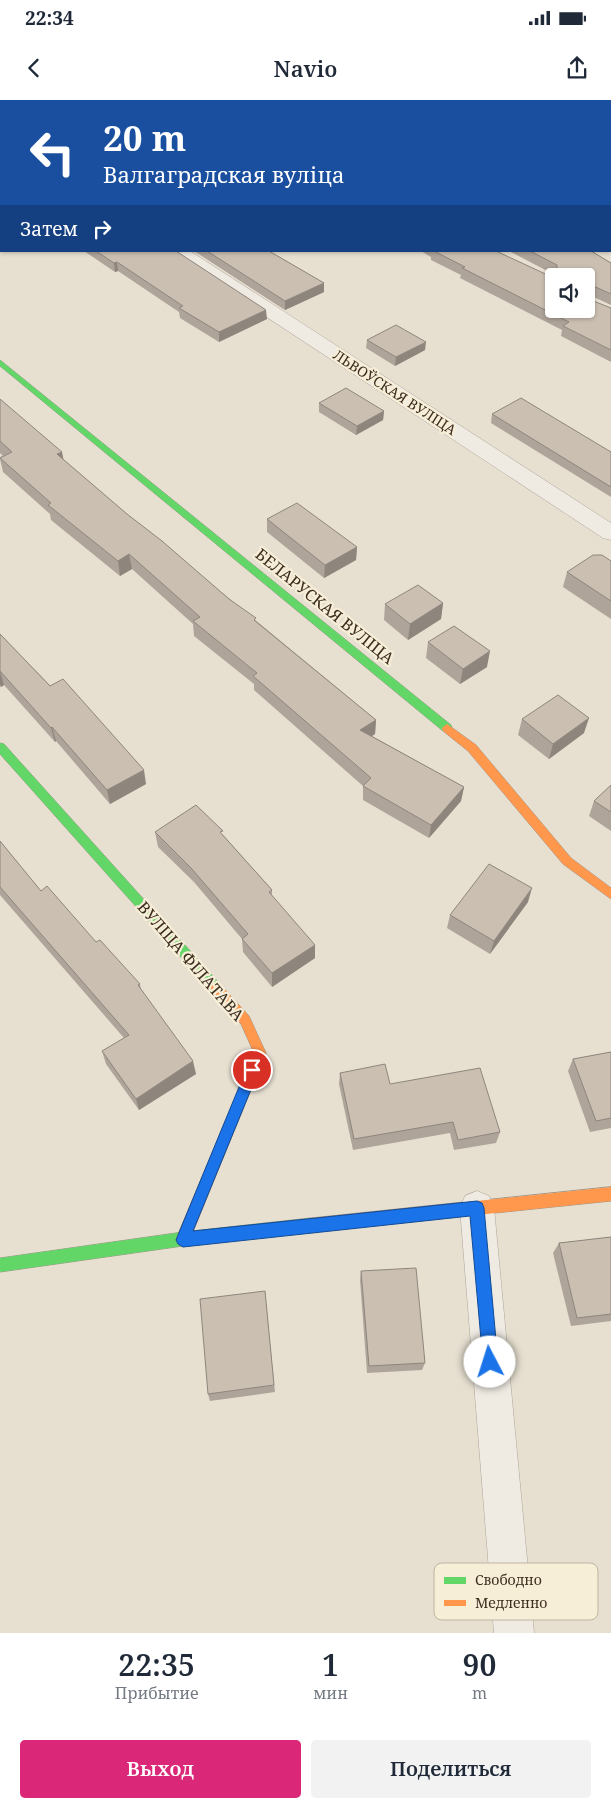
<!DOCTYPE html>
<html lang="ru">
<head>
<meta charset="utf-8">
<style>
	:root { --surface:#fff; --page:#f2f2f3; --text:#1f2937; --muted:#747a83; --accent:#db2777 }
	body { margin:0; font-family:"Noto Serif",serif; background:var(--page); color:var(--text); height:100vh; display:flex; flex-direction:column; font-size:19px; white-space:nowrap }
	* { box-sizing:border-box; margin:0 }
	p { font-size:16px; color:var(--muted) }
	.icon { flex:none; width:28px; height:28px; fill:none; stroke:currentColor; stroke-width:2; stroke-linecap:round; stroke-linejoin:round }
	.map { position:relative; height:1533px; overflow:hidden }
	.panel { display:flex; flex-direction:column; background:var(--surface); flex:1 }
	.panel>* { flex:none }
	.guide { position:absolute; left:0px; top:0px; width:611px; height:152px; box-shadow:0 1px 4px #0004; background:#1a4fa0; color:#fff; overflow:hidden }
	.tools { position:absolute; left:545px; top:168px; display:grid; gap:10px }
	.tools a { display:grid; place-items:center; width:50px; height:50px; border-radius:5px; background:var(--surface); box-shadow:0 1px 4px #0004; font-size:25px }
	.pin { position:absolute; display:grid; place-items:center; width:42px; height:42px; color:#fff; margin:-21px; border:2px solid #fff; border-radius:50%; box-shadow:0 1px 5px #0007 }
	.me { position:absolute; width:55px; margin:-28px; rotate:355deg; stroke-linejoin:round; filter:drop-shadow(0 0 4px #0008) }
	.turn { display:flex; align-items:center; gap:18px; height:105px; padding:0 20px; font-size:22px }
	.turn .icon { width:65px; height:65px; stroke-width:2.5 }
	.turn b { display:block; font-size:35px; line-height:42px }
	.then { display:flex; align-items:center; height:48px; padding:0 20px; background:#0003; gap:10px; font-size:19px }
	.eta { display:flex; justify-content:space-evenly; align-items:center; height:85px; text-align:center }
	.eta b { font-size:30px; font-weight:600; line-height:35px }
	.primary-button { display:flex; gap:10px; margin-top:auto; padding:10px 20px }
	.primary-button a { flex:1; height:58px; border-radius:5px; background:var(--accent); color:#fff; font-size:20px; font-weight:600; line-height:58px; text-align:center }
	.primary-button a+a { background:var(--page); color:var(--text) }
	.status { display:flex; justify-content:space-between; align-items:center; height:35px; padding:0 25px; background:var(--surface); direction:ltr }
	.status svg { height:14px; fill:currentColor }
	header { display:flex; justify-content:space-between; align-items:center; height:65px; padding:0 20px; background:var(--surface); font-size:22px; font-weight:600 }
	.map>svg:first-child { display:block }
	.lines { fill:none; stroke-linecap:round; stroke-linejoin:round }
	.street-casing { stroke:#ada599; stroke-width:1 }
	.fast-casing { stroke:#9c958a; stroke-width:1 }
	.slow-casing { stroke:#9c958a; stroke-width:1 }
	.street { fill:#efebe3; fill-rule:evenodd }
	.fast { fill:#63d668; fill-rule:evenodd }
	.slow { fill:#ff974d; fill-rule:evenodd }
	.wall { fill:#afa499 }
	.shaded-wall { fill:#8e867d }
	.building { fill:#cbbfb2; stroke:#8e867d }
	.route { fill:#1a73e8; stroke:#114b97 }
	.labels { text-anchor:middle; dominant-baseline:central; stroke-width:4.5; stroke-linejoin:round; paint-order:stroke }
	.far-street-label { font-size:14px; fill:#3d2e20; stroke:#f7eed8 }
	.street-label { font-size:16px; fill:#3d2e20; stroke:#f7eed8 }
	.key { fill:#f7eed8; stroke:#bfb4a1; stroke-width:1 }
	.key-label { font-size:14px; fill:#3d2e20 }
</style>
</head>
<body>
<div class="status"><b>22:34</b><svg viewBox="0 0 49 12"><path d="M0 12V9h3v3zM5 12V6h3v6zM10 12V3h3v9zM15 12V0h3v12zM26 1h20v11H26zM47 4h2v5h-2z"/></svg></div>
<header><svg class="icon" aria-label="back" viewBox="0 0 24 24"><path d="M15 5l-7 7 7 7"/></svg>Navio<svg class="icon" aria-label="share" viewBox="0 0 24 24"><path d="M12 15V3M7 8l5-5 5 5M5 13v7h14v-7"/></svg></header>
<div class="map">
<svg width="611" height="1533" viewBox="0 0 611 1533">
	<rect width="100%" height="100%" fill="#e7e0d1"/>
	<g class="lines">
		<defs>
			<path id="street" d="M170,151H190L611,423V440L603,438L172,155Z
				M477,1091L489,1096L494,1108L534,1533H494L460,1108L465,1096Z"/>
			<path id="fast" d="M0,260L451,625L452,628L451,631H443L0,266Z
				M0,643L4,644L220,884L222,888L220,892L216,893L212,892L0,654Z
				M312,1118L317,1120L319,1125L317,1130L312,1132L183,1146L0,1172V1158L183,1132Z"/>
			<path id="slow" d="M0,100H1V104H0Z
				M447,624L476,645L571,758L611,788V799L563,764L468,651L443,631L442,628Z
				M216,883L220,884L249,916L266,953L188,1144L183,1146L178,1144L176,1139L254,953L241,924L212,892L210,888L212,884Z
				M611,1087V1101L312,1132L307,1130L305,1125L307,1120L312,1118Z"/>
		</defs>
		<use href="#street" class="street-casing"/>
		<use href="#fast" class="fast-casing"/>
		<use href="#slow" class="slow-casing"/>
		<use href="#street" class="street"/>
		<use href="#fast" class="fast"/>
		<use href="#slow" class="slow"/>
	</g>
	<path class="wall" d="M610,24L611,55L610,56V60H611V97H610Z
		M84,151H176L267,219L219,242L180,218L179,212L118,171L115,172Z
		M194,151H269L324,183V192L285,210Z
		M421,151H496L554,209L611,208V262L561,236L562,230L460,178L461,175L431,160V157Z
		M509,151H591L611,163V205L587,194L586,176H555V175Z
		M367,240L425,250L395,266L366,248Z
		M0,299L64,360L127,414L376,620L375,634L372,636L464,687L461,701L429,738L363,700V686L254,590V584L194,536L193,524L132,469L120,476L51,420L50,414L3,372L0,359V357L3,356L0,353Z
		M319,303L384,311L383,320L356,335L319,312Z
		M492,314L611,352V397L491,323Z
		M267,419L357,447L356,460L324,478L267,432Z
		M611,461V519L563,487L567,472Z
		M443,503L441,519L408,540L384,520L385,504Z
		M0,534L146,684L110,704L56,641L55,642L4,585L1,587L0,586Z
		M428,542L487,567L460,584L426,558Z
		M522,619L584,633L549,659L518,635Z
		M611,685V731L589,716L594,701Z
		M155,732L223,735L272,790V796L315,858L272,887L243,852L242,839L194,782L158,747Z
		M0,741L41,791L140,884L141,890L196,974L139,1010L106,964L102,951L124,938L0,795Z
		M528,802L490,854L447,828L450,815Z
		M611,952V1028L590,1032L568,971L573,959Z
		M340,973L390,984L500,1032L496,1043L454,1050L450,1033L353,1050L339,984Z
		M611,1137V1221L571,1226L553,1153L559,1143Z
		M361,1171L425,1263L422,1270L367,1273L360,1180Z
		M265,1191L275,1292L210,1301L208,1294Z"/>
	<path class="shaded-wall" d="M390,0H432L427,1H384Z
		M117,162L118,171L115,172L114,163Z
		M324,183V192L285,210V201Z
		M589,184L587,194L586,195V186Z
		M266,210L267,219L219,242V232Z
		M426,242L425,250L395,266L396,257Z
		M384,311L383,320L356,335L357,326Z
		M62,352L65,367L57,354Z
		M357,447L356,460L324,478L325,465Z
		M129,454L132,469L120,476L118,461Z
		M443,503L441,519L408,540L410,524Z
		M490,551L487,567L460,584L463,569Z
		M0,571L4,585L1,587L0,584Z
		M589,618L584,633L549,659L553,644Z
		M376,620L375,634L359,644L360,630Z
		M52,627L56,641L55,642L51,628Z
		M144,670L146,684L110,704L107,690Z
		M464,687L461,701L429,738L431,725Z
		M532,788L528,802L490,854L494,841Z
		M315,845V858L272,887V873Z
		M193,961L196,974L139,1010L136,999Z"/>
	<path class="building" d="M19,0H42L43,1H19Z
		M140,0H390L384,1H141Z
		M529,0H542L546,1H525Z
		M610,24H611V48L610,49Z
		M0,42L1,44V92L0,87Z
		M610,53V60H611V88H610Z
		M96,151H176L266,210L219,232L179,208L183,206L117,162L114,163Z
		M207,151H269L324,183L285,201Z
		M434,151H496L554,178V209H586V198L611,208V250L563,226L569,222L462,168L465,167Z
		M530,151H591L611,163V194L589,184L586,186V176H557V165Z
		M396,225L426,242L396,257L367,240Z
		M346,288L384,311L357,326L319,303Z
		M521,298L611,352V387L492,314Z
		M0,299L62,352L57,354L127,414L162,441L229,499L256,518L254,520L376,620L360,630L464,687L431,725L363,686L371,678L253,576L257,573L193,521L200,517L129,454L118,461L48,405L51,403L0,358L12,352L0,341Z
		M297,403L357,447L325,465L267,419Z
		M593,455H602L611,461V501L567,472Z
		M418,485L443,503L410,524L385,504Z
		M454,526L490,551L463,569L428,542Z
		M0,534L50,586L63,579L144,670L107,690L52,627L51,628L0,571Z
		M558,595L589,618L553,644L522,619Z
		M611,685V712L594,701Z
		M196,705L223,731L220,732L272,790L269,792L315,845L272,873L242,839L248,834L191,768L155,732Z
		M0,741L41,791L47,786L96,842L100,840L140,884L138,885L193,961L136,999L102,951L129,935L0,787Z
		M489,764L532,788L494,841L450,815Z
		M611,952V1018L596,1021L573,959Z
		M385,964L390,984L480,968L500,1032L458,1040L453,1022L354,1039L340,973Z
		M611,1137V1214L577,1218L559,1143Z
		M416,1168L425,1263L369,1266L361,1171Z
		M265,1191L274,1285L208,1294L200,1199Z"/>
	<path class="route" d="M252,964L257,966L259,970L193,1131L477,1101L482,1103L484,1108L498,1262L496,1268L490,1270L485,1268L483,1262L470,1116L183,1147L178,1144L176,1140L178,1135L246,970L248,966Z"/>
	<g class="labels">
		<g class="far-street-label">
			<text transform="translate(395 292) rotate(33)">ЛЬВОЎСКАЯ ВУЛІЦА</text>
		</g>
		<g class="street-label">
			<text transform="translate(325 506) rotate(39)">БЕЛАРУСКАЯ ВУЛІЦА</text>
			<text transform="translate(191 861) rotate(49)">ВУЛІЦА ФІЛАТАВА</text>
		</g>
	</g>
	<rect x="434" y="1463" width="164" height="57" rx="8" class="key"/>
	<rect x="444" y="1477" width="22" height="7" fill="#63d668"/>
	<rect x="444" y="1500" width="22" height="6" fill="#ff974d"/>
	<g class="key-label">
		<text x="475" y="1485">Свободно</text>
		<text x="475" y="1508">Медленно</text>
	</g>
</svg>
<div class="tools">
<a><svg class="icon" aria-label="sound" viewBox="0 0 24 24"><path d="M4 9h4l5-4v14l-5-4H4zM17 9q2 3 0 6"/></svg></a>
</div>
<div class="pin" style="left:252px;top:970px;background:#d93025"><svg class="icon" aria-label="arrive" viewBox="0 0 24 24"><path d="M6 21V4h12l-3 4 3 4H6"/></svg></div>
<svg class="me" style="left:490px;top:1262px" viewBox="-20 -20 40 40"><circle r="19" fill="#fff"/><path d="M0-13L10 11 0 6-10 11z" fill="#1a73e8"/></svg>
<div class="guide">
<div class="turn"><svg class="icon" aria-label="left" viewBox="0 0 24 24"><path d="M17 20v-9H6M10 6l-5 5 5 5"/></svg><div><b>20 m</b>Валгаградская вуліца</div></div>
<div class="then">Затем<svg class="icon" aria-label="right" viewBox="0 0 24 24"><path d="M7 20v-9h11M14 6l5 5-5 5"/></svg></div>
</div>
</div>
<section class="panel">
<div class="eta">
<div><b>22:35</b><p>Прибытие</p></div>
<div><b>1</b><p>мин</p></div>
<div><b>90</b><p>m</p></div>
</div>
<div class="primary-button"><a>Выход</a><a>Поделиться</a></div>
</section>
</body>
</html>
